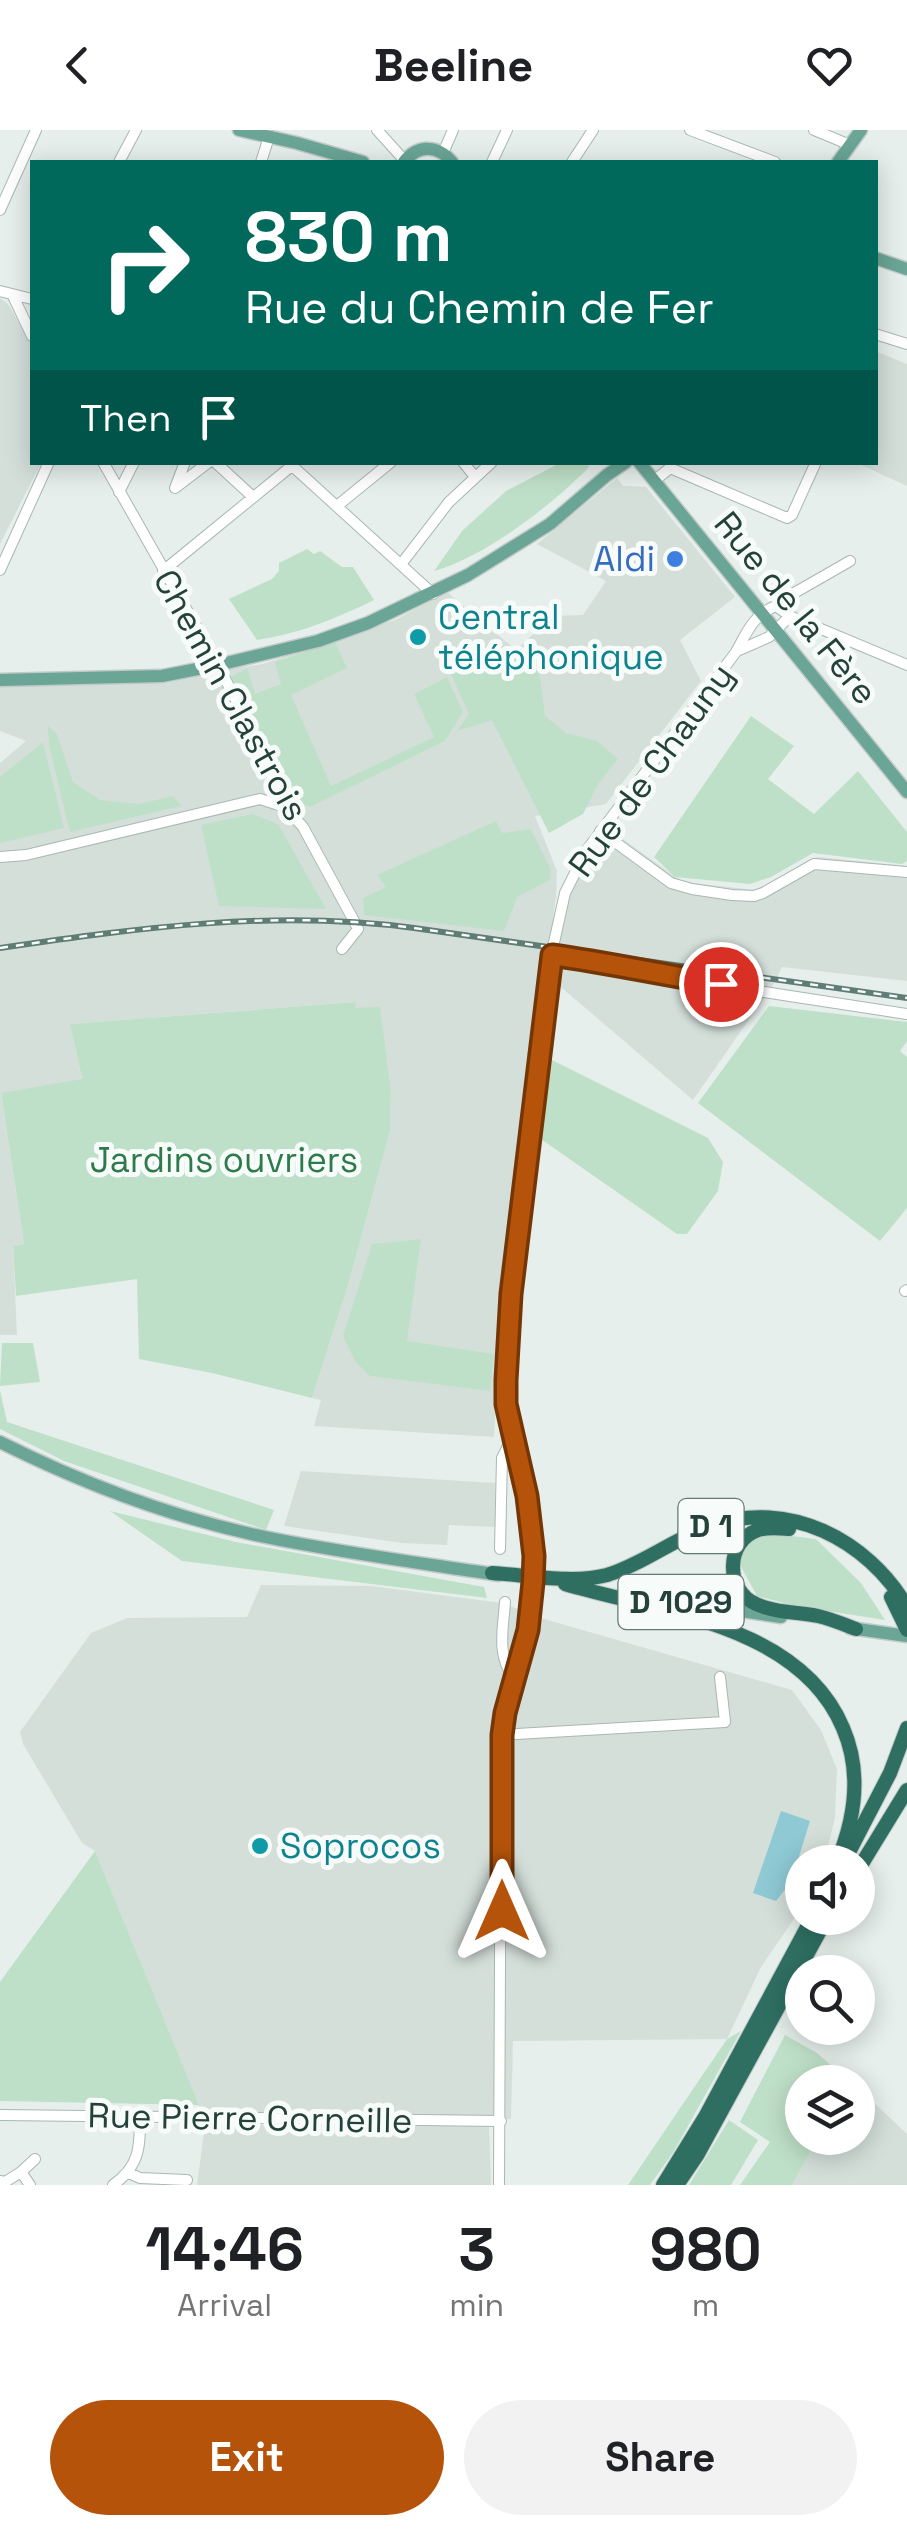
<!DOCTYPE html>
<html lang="en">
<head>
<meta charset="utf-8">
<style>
	:root { --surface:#fff; --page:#f2f2f2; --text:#202124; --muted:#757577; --accent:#b45309 }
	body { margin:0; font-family:"Space Grotesk",sans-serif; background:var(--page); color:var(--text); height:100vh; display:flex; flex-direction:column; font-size:38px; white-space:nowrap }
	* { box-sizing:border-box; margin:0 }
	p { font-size:32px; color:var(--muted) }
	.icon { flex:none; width:55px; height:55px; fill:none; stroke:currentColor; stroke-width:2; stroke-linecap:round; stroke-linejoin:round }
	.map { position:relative; height:2055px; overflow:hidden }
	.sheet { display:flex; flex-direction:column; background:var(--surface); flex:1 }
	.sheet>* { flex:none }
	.top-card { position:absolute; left:30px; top:30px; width:848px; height:305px; border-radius:0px; box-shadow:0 5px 25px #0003; background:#00695c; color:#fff; overflow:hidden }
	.fabs { position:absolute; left:785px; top:1715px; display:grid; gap:20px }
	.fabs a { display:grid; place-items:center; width:90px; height:90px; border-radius:50%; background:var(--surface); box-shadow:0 5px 25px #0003; font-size:50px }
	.pin { position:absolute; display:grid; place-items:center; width:85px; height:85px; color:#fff; margin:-42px; border:5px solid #fff; border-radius:50%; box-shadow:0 2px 10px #0007 }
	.me { position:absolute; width:110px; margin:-55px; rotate:0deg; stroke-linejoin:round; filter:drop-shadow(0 0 8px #0008) }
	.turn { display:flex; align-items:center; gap:35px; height:210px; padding:0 50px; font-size:45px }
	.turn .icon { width:130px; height:130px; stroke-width:2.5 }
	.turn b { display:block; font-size:70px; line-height:85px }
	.then { display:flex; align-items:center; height:95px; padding:0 50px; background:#0003; gap:20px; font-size:38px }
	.eta { display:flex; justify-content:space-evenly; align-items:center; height:170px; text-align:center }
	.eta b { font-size:60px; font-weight:700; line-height:70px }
	.button { display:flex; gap:20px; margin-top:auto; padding:20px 50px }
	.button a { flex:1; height:115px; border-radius:60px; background:var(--accent); color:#fff; font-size:40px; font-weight:700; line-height:115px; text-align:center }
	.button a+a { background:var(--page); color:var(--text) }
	header { display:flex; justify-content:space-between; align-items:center; height:130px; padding:0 50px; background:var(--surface); font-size:45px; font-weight:700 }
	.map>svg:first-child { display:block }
	.built { fill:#d4dfda }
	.green { fill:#bfe0c8 }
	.water { fill:#8ec9d4 }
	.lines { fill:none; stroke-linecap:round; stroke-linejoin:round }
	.minor-casing { stroke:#a8b8b2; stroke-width:12 }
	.major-casing { stroke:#c2cac8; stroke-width:15 }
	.highway-casing { stroke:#c2cac8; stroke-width:16 }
	.minor { stroke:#fff; stroke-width:10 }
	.major { stroke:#6aa596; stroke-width:12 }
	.highway { stroke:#2f6f62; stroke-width:14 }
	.rail-casing { stroke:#5f7d75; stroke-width:6 }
	.rail { stroke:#f7fbf9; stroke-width:2.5; stroke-dasharray:8; stroke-linecap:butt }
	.minor-bridge-casing { stroke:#a8b8b2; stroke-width:12; stroke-linecap:butt }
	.minor-bridge { stroke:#fff; stroke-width:10 }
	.route-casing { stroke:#753606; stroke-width:25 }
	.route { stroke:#b45309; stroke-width:18 }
	.shop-dot { fill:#3f7fe0; stroke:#f7fbf9; stroke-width:4 }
	.culture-dot { fill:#0f9aa8; stroke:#f7fbf9; stroke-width:4 }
	.labels { text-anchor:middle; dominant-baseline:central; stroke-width:10; stroke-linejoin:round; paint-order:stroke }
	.shield { fill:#f7fbf9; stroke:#637a73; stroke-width:2.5 }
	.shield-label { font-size:32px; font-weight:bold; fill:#24423a }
	.shop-label { font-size:35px; fill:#366cbe; stroke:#f7fbf9; text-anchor:end }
	.street-label { font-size:35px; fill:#24423a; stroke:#f7fbf9 }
	.culture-label { font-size:35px; fill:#0d838f; stroke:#f7fbf9; text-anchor:start }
	.park-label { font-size:35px; fill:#2d7a4b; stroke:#f7fbf9 }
</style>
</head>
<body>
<header><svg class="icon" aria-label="back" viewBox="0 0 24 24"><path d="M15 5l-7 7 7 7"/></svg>Beeline<svg class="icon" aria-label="heart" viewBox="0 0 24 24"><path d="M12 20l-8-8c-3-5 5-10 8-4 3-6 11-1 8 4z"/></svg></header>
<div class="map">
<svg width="907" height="2055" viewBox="0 0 907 2055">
	<rect width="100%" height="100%" fill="#e6efeb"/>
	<path class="built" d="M0,168L8,174L32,216V332L41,333L0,414Z
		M875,221L907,234V356L857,333L875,332Z
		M617,348L623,356L646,357L735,467L680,510L701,551L606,674L535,686L557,741L556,766L509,1116L500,1197L494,1307L314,1296L321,1270L312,1268L349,1152L390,1001L391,963L354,872L70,894L82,950L1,964L24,1114L13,1116L17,1205H0V633L26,611L0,601V555L159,550L263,534L395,490L447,462L516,520L553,486L583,485L606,451L537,414Z
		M610,700L683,752L755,760L817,727L907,736V851L782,837L773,855L693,970L555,852L561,799L572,760L581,743Z
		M301,1341L495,1353V1397L449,1395L447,1415L402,1413L284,1396Z
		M261,1455L371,1456L502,1473L544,1489L792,1560L821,1600L837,1639L835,1688L824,1732H802V1777L761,1837L727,1909L513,1911L511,1989L202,1984L95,1721L82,1713L23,1614L20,1602L91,1503L127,1488L247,1487Z
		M858,1958L907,2004V2055H792L818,2008H858Z
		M205,1995L489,1996L491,2055H197Z"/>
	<path class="green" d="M560,333H587L589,337C551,376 486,426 434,441L462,401L506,361Z
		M307,419L314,424L320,421L342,437H353L374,470C337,488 299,504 257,510L229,469L272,449L279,441V433Z
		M335,512L347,538L291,565L331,656L434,607L414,564L447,547L463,582L445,611L312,676L298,675L231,547L247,538L255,564L281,554L275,532Z
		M536,516L545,586L566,603L597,611L618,629L598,654L583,684L549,703L492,590L457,601L469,584L451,544C481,522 499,519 536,516Z
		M751,586L794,616L768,649L814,684L858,641L907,702V731L902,734L813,723L771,747L750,754L675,747L654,727Z
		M48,596L57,604L73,652L100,670L139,674L173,666L181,676L70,702L49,616Z
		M43,612L64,698L0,713V647Z
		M252,684L278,694L326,779L219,776L201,695Z
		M496,691L502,703L531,699L551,740L550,750L517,767L504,801L364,785L363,768L386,757L377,745Z
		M355,872L356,878L380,877L391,963L390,1001L349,1152L312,1268L212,1243L139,1229L137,1149L16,1166L13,1116L24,1114L1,963L82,949L70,894Z
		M769,876L907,892V911L900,921L907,927V1078L880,1111L698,973Z
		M548,928L708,1008L723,1032L718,1061L687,1104H677L538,1007Z
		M421,1109L407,1211L494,1224L490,1261L370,1246L355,1231L343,1206L372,1114Z
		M2,1213H33L40,1252L0,1256Z
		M0,1260L7,1292L274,1380L266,1400L64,1331L0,1299Z
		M110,1381L236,1412L484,1457L487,1468L182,1431Z
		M768,1403L816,1409L861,1453L885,1490L796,1476L757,1466L740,1435L746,1411Z
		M95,1721L199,1975L0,1971V1852Z
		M741,1901L674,2021L650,2055H628L727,1909Z
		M785,1905L817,1923L849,1951L802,1952V2008H818L792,2055H740L770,2012L740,1992Z
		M729,1990L758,2010L731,2055H689Z"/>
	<path class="water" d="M781,1681L810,1691L791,1752L776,1771L753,1763Z"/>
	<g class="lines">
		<defs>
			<path id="minor" d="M377,0L405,31
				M690,0L775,32
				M814,0L850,15
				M443,23L453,0
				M119,32L136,0
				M261,32L269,7
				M492,32L507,0
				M572,32L593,0
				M0,80L36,0
				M0,161L32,169
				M13,166L32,206
				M875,204L907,214
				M103,332L218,535L286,668L285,677L303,697L354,791L358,799L342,819
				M185,332L175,358L209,332
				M215,332L253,367
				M288,332L433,464
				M463,332L475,347
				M654,351L670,338L787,388L792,385L816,332
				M119,362L134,332
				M337,376L391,332
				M402,433L449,372L492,332
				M0,440L49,332
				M163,441L294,334
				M776,476L782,470L850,431
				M737,521L769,507L790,486
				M600,701L671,753L692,759L732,765L754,766L763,763L814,734L907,742
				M0,727L26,725L260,669L285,677
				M552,825L614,833L663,845L764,862L907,884
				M905,1161L907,1160
				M500,1419L502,1328L512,1308
				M534,1425L527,1366L506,1274V1249L507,1199L521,1074L553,817L565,763L586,721L736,522C747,502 754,484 776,476L790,486L907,535
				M505,1472C503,1501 496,1525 515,1550
				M501,1605L725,1592L720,1547
				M0,1985L501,1991
				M21,2042L35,2029
				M129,2043L140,2048L187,2050
				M0,2051L5,2052L21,2042L30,2055
				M113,2055C140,2036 140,2017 140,1986
				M499,2055L501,1605C508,1563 525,1524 531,1483"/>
			<path id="major" d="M239,0L297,13L363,32
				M404,32C418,14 438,15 452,32
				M838,32L861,0
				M875,128L907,139
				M639,332L907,662
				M0,550L162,546L218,535L318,511L368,493L468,445L550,394L607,345L626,332
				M0,1312C84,1354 174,1388 265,1407C343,1423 421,1433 499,1445
				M623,1463L781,1487
				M850,1498L907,1506"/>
			<path id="highway" d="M789,1399C779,1398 768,1397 758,1400C725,1411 725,1461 756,1474C775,1483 798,1482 818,1486C831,1489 843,1494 856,1499
				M492,1443C526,1445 574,1454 607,1445C643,1434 675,1408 711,1396C788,1368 868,1410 907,1477
				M565,1454C660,1482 800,1495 843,1598C862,1642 855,1689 837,1732
				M891,1467L907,1500
				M848,1724L890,1643L907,1598
				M858,1740L907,1660
				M663,2055L705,1987L812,1788
				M677,2055L698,2024L827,1788"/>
		</defs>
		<use href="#minor" class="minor-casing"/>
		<use href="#major" class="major-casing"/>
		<use href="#highway" class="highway-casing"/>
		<use href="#minor" class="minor"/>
		<use href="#major" class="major"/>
		<use href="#highway" class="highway"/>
		<defs>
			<path id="rail" d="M0,818C138,798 275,779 414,798L907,868"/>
		</defs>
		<use href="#rail" class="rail-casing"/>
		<use href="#rail" class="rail"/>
		<defs>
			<path id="minor-bridge" d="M531,1483L534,1425"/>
		</defs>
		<use href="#minor-bridge" class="minor-bridge-casing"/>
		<use href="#minor-bridge" class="minor-bridge"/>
	</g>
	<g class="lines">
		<defs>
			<path id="route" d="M502,1781V1605L505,1583L528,1500L533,1452L534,1426L527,1366L506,1274V1250L511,1164L552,825C609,833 664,845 721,854"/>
		</defs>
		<use href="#route" class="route-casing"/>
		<use href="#route" class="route"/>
	</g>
	<circle class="shop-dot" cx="675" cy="429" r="10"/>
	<g class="culture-dot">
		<circle cx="418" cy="507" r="10"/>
		<circle cx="260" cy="1716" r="10"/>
	</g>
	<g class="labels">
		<g class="shield">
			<rect x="678.5" y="1369" width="65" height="54" rx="8"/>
			<rect x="618.5" y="1445" width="125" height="54" rx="8"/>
		</g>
		<g class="shield-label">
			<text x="711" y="1396">D 1</text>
			<text x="681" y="1472">D 1029</text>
		</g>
		<g class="shop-label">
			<text x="655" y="429">Aldi</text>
		</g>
		<g class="street-label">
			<text transform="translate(796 478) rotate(51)">Rue de la Fère</text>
			<text transform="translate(231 565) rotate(61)">Chemin Clastrois</text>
			<text transform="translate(651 640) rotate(-54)">Rue de Chauny</text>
			<text transform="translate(250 1988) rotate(1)">Rue Pierre Corneille</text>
		</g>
		<g class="culture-label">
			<text x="438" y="487">Central<tspan x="438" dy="40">téléphonique</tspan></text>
			<text x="280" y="1716">Soprocos</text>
		</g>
		<g class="park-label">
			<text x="224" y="1030">Jardins ouvriers</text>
		</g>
	</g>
</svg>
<div class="fabs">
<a><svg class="icon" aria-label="sound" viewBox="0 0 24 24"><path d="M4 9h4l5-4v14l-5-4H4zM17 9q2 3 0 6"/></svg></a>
<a><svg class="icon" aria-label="search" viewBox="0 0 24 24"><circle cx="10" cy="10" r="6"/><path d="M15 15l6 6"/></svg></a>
<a><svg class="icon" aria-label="layers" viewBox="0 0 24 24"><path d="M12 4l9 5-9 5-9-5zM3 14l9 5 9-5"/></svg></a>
</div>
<div class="pin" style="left:721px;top:854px;background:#d93025"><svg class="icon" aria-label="arrive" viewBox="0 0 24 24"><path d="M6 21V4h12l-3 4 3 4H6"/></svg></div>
<svg class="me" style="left:502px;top:1781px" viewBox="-20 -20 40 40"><path d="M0-17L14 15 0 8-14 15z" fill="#b45309" stroke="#fff" stroke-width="4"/></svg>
<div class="top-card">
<div class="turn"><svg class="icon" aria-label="right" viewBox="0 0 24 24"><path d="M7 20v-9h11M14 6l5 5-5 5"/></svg><div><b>830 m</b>Rue du Chemin de Fer</div></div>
<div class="then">Then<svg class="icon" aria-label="arrive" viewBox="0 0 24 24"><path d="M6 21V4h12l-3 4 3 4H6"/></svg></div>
</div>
</div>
<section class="sheet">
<div class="eta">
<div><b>14:46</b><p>Arrival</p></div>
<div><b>3</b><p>min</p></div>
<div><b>980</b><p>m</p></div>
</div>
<div class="button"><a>Exit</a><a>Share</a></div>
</section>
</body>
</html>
